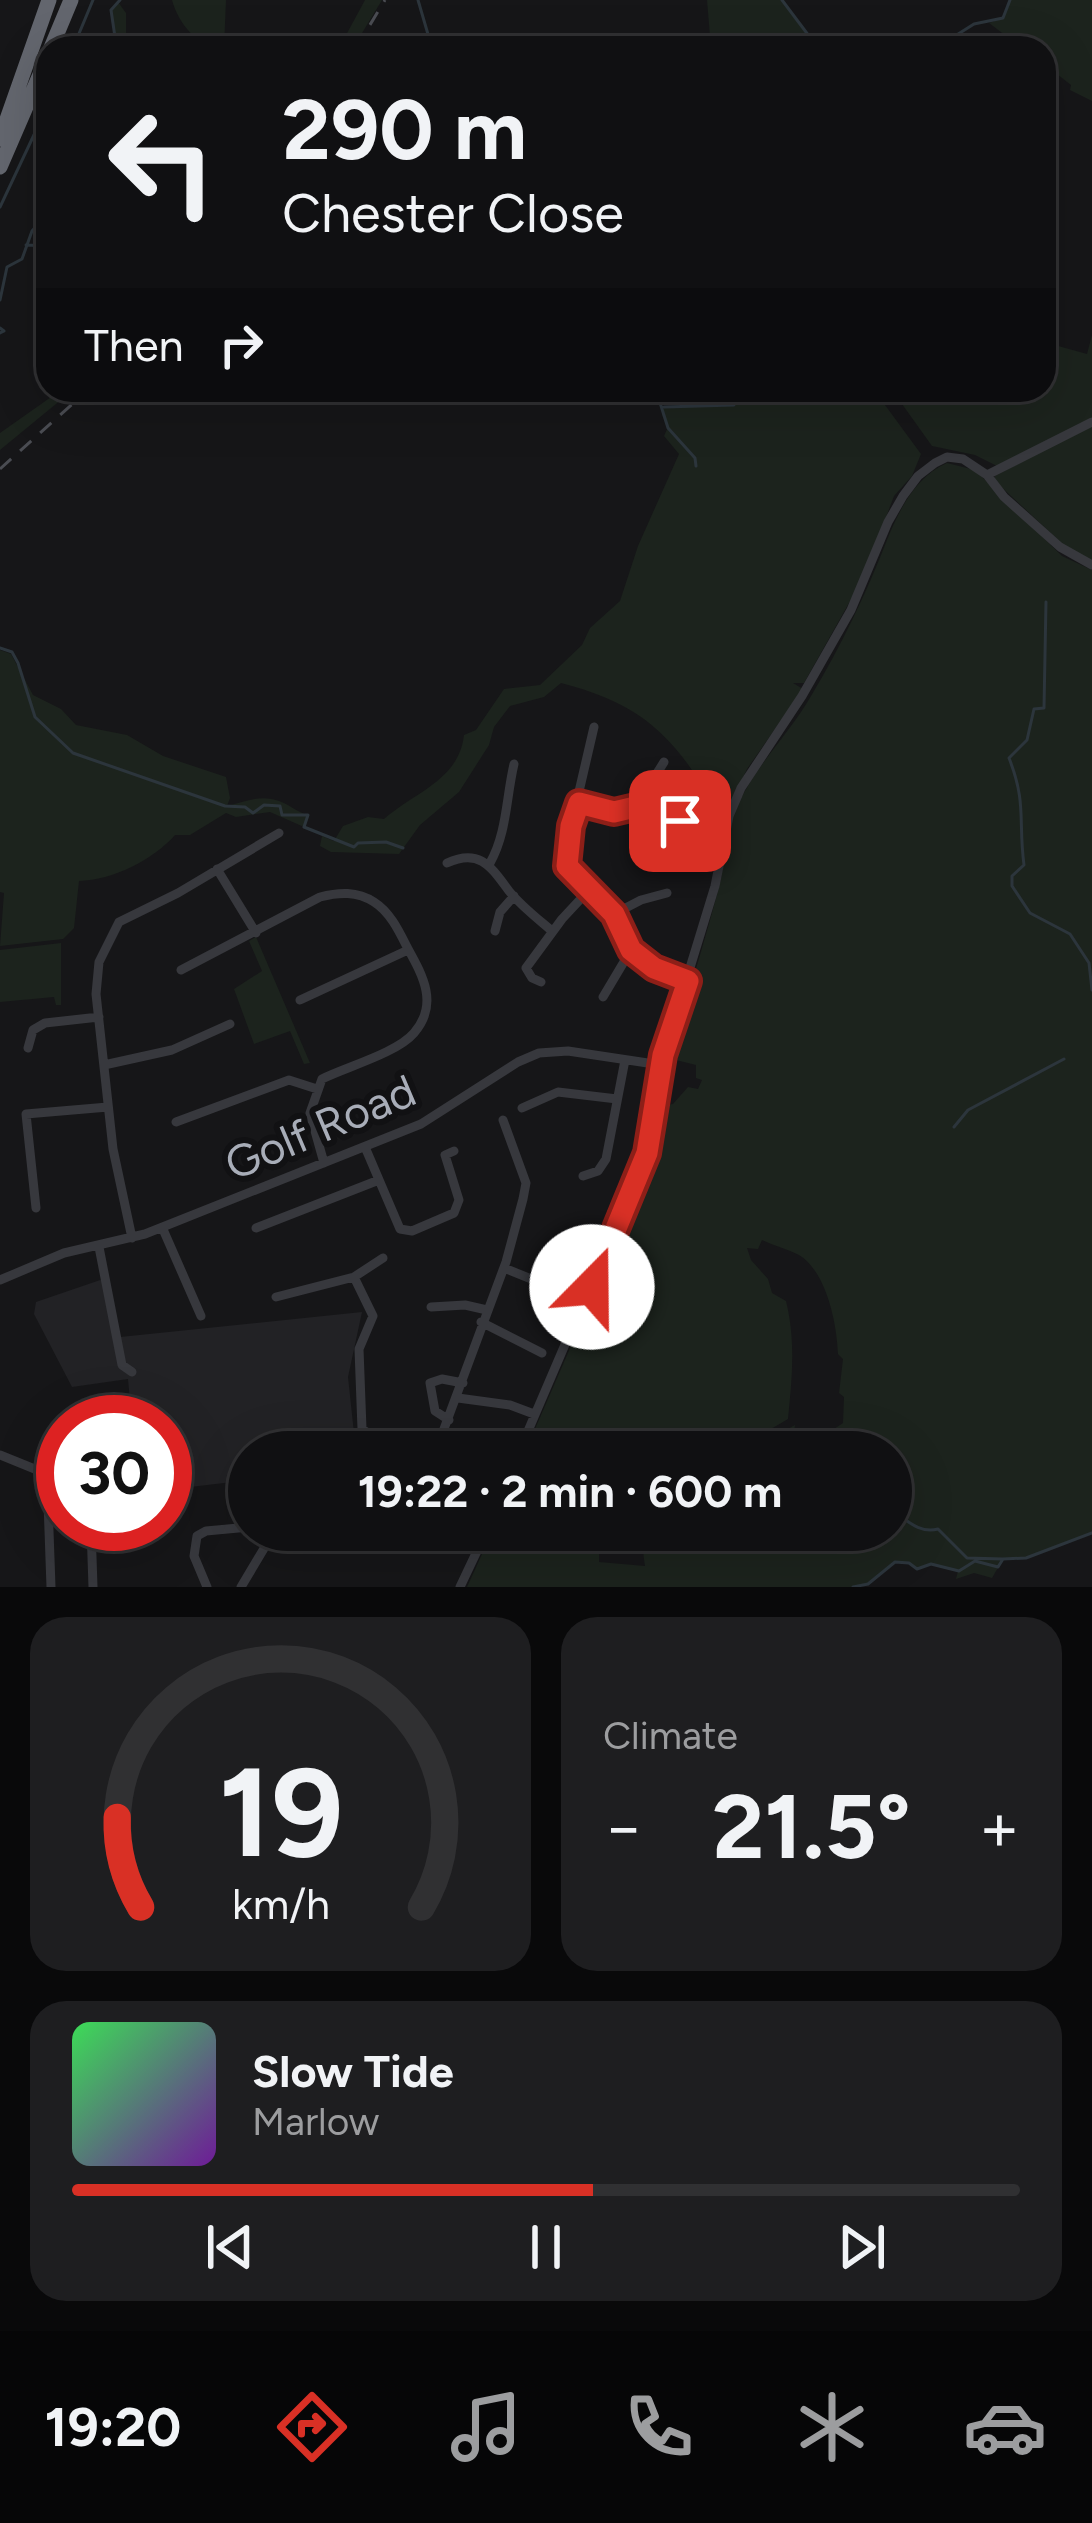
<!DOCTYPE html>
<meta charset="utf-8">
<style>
:root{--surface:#101012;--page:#1e1e20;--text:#f1f3f6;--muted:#9c9d9f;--line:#303032;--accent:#d93025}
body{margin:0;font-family:Figtree,sans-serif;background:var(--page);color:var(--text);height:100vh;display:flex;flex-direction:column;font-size:45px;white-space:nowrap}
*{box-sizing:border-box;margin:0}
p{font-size:39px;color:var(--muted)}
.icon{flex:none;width:66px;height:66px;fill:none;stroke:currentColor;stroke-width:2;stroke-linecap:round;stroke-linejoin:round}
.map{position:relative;height:1587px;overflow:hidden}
.side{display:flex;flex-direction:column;gap:30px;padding:30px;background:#09090a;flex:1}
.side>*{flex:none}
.top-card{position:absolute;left:36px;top:36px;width:1020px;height:366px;border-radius:36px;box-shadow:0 12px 48px #0002,0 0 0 3px var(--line);background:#101012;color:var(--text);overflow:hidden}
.speed{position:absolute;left:36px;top:1395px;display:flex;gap:24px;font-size:60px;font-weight:700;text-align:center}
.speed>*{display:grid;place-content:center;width:156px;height:156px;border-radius:50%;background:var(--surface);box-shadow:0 12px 48px #0002,0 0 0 3px var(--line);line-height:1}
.speed .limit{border:18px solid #d22;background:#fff;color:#111}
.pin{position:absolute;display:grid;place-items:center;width:102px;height:102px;color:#fff;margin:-51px;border-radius:24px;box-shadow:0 6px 18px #0006}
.me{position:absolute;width:132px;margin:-66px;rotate:22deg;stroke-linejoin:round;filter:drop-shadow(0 0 9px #0008)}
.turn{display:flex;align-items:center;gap:42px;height:252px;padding:0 48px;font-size:54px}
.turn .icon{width:156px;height:156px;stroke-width:2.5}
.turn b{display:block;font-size:84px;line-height:102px}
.then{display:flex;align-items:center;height:114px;padding:0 48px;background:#0003;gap:24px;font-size:45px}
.big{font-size:90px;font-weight:700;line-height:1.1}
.side .card{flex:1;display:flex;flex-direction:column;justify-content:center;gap:18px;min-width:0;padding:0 42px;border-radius:36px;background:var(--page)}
.side .dial{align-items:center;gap:0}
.dial svg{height:312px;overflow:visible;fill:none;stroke:var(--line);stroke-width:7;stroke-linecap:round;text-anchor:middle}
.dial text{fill:var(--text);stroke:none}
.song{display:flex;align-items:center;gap:36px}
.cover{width:144px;height:144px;border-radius:18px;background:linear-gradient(135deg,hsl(130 70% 55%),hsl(280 70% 35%))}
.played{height:12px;border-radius:6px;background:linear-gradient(90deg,var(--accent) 55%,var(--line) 55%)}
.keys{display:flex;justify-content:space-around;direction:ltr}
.heat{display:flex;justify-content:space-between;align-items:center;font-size:66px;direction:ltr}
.side .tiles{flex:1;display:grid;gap:30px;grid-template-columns:1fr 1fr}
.card:last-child{grid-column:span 2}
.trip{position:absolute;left:228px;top:1431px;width:684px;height:120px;border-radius:60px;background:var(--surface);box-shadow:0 12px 48px #0002,0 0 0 3px var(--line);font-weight:700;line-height:120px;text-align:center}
.tabs{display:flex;height:192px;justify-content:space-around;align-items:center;background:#060607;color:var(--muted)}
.tabs .icon{width:84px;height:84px}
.tabs .active{color:var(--accent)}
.tabs b{font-size:54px;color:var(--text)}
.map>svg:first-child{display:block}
.built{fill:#222225}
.green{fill:#1c231d}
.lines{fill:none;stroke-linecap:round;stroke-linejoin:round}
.stream{stroke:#2c353c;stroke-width:3}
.street{stroke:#37383d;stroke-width:9}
.highway{stroke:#63666e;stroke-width:15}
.rail{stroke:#4a4c52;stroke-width:3;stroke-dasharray:15 12;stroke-linecap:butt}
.route-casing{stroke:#8d1f18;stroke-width:30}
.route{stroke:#d93025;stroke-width:21}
.labels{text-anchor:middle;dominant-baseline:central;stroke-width:12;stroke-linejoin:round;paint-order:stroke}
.street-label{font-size:45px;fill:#a8adb8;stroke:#111113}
</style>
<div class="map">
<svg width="1092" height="1587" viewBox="0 0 1092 1587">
<rect width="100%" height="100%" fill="#161618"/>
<path class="built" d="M 109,1277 L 120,1337 L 362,1312 L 348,1377 L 356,1452 L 249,1452 L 249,1480 L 165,1490 L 165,1422 L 132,1422 L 128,1379 L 72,1387 L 34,1314 L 36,1302 Z"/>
<path class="green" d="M 172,0 L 226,0 L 224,48 C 197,46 179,25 172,0 Z
M 365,0 L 382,0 L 353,48 L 339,48 Z
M 707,0 L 782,0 L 818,48 L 711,48 Z
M 1010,0 L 1092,0 L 1092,101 L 1070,90 L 1071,85 L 1044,64 L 1044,48 L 1022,48 L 989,23 L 1003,18 Z
M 118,2 L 126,13 L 126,48 L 112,48 L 115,37 L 111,10 Z
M 1092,335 L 1092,418 L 997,466 L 975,455 L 932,446 L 892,390 L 1044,390 L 1044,342 L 1087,354 Z
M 61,390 L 73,390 L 0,450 L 0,433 Z
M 788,390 L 874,390 L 921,454 L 912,476 L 894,496 L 863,578 L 804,683 L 793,683 L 803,689 L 747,769 L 723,820 C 679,744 651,706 561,683 L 544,697 L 510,706 L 494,727 L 489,745 L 459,792 L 420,825 L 399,854 L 331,852 L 320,846 L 322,836 L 334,841 L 343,826 L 368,817 L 384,819 C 415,792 459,780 464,735 L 476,730 L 504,689 L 540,685 L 582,645 L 590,628 L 620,601 L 638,546 L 679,454 L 664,436 L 668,427 L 662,415 L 664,407 L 734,405 Z
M 1092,425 L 1092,561 L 1068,549 L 995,481 L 995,476 Z
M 947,463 L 975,470 L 1062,556 L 1092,570 L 1092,1533 L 1026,1558 L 1003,1559 L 992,1578 L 974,1573 L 956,1579 L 958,1571 L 931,1564 L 917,1569 L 909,1563 L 895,1562 L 868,1584 L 853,1587 L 467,1587 L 493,1530 L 599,1530 L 599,1562 L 645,1566 L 640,1530 L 891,1530 L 891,1452 L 822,1452 L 822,1437 L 843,1423 L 844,1397 L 839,1393 L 843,1359 L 838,1354 C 837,1325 827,1272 799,1255 C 788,1249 774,1246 762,1240 L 758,1249 L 747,1248 L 751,1260 L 768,1279 L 772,1293 L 786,1301 C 796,1342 792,1378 788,1419 L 732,1452 L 525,1452 L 650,1164 L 661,1106 L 673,1104 L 688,1087 L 698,1089 L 702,1080 L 696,1078 L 696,1065 L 668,1058 C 686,1003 703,947 718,891 C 724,871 724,848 729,828 C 744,776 785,741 811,696 C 841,646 866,594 887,540 C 899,510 916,476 947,463 Z
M 0,650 L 11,654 L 33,695 L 61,709 L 76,725 L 127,735 L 163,756 L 226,777 L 230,798 L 227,806 C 245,802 260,794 279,801 C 291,805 296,812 308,815 L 304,827 L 270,812 L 236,817 L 226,813 L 190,835 L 175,835 C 153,860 113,880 79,881 L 74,928 L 63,939 L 0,946 L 4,893 L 0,892 Z
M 256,937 L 310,1063 L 304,1064 L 290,1031 L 254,1044 L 234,989 L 262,971 L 249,941 Z
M 61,943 L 61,1005 L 56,1005 L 54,997 L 0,1002 L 0,950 Z
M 795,1425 L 791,1452 L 746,1452 Z"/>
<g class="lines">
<path class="stream" d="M 418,0 L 432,48
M 782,0 L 818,48
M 73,48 L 93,0
M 112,48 L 115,37 L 111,10 L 120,0
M 936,48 L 974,24 L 1003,18 L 1010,0
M 0,207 L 48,105
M 26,245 L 48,246
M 0,300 L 7,267 L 22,259 L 32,231 L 48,213
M 0,328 L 4,331 L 0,333
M 656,390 L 668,428 L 695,458 L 696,466
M 975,390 L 979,401
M 664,407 L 734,405
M 1046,602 L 1044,708 L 1034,709 L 1027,740 L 1009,758 C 1027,804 1018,820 1024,865 L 1012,876 L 1012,886 L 1030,913 L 1070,934 L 1089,963 L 1092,990
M 0,648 L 12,652 L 18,663 L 35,717 L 73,753 L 225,806 L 245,807 L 253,813 L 264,805 L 280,806 L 282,815 L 308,815 L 304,827 L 354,847 L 358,843 L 386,842 L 403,848
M 954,1127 L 968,1110 L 1064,1059
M 891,1517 L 900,1516 C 912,1525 923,1533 938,1529 L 967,1558 L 1003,1559
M 853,1587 L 868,1584 L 895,1562 L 909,1563 L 917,1569 L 931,1564 L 959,1571 L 975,1561 L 998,1567 L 1003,1559 L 1026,1558 L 1092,1533"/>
<path class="street" d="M 987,475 L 1092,422
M 594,727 L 571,826 L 567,866 L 614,914 L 631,950 L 654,968 L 688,981
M 579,803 L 614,811 L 653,803 L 680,821 L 682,845
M 647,804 L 654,778 L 664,762
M 447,863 C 480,848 491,867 509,891 C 521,906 538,919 552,931
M 490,863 C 507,833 506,798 514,764
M 217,869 L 256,933
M 614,914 L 641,900 L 667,893
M 495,931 L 500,912 L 514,896
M 181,970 L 320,897 C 339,892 357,891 374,902 C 390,912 399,931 407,947 C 423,976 439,1004 414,1033 C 397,1053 346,1067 322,1079 L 310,1113 L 324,1163
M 541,982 L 532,978 L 526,968 L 562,919 L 589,890
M 603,997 L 631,950
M 300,1000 L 408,950
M 28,1048 L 33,1030 L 45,1023 L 99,1017
M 104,1065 L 172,1050 L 230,1024
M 522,1108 L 558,1092 L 617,1099
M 176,1122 L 289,1080 L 317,1089
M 365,1147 L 400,1229 L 412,1231 L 454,1213 L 459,1200 L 445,1155 L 454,1151
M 583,1176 L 598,1171 L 606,1159 L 625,1060
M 36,1208 L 26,1114 L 108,1107
M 162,1227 L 201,1316
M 256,1228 L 379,1180
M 132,1238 L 113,1149 L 96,994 L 99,962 L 119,922 L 178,893 L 279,833
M 99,1247 L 122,1365 L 132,1372
M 504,1268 L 571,1295
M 354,1277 L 373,1316 L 359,1349 L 362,1429 L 372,1436 L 475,1450
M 0,1280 L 64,1253 L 145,1234 L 421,1124 L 518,1062 L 539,1053 L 568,1051 L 661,1065
M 276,1297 L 354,1277 L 383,1258
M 431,1307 L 465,1305 L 487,1310
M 481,1322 L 542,1353
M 458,1398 L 510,1405 L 534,1414
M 449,1420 L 435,1411 L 430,1383 L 442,1379 L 463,1383
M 438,1445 L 506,1262 L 523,1199 L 526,1183 L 503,1120
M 519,1452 L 647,1153 L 663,1056 L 715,886 L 729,816 L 741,788 L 802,696 L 851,610 L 888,522 L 903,496 L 918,476 L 935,463 L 947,457 L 963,459 L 987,475 L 1004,497 L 1060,547 L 1092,565
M 0,1455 L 47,1474 L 51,1587
M 91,1527 L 93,1587
M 443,1530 L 481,1543
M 207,1587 L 194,1556 L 197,1536 L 206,1531 L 249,1527
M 241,1587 L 275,1530
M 460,1587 L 487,1530"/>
<path class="highway" d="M 51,48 L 71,0
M 0,139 L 49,0
M 0,167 L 48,56"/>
<path class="rail" d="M 356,48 L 385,0
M 0,469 L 88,390"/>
</g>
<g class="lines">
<g class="route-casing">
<path id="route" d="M 592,1287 L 647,1153 L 663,1055 L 688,981 L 654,968 L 631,950 L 614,914 L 567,866 L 571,826 L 579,803 L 614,812 L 652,803 L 680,821"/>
</g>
<use href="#route" class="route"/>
</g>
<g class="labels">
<g class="street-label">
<text transform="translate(320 1127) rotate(-23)">Golf Road</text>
</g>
</g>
</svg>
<div class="speed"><div class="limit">30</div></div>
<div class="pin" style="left:680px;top:821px;background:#d93025"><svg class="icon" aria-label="arrive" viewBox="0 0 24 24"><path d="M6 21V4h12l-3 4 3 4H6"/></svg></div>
<svg class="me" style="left:592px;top:1287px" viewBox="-20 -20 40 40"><circle r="19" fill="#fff"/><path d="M0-13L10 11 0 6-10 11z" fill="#d93025"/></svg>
<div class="trip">19:22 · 2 min · 600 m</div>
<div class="top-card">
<div class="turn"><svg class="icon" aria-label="left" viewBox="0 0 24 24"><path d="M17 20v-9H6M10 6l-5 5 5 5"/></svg><div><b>290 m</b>Chester Close</div></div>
<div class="then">Then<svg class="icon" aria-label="right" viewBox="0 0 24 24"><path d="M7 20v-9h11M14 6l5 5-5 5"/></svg></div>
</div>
</div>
<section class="side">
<div class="tiles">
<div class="card dial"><svg viewBox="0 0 100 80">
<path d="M14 69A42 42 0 1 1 86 69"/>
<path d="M14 69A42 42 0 0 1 8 46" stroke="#d93025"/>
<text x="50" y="56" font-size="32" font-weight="700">19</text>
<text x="50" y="72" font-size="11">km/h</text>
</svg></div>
<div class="card"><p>Climate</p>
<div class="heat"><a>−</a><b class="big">21.5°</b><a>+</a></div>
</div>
<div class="card">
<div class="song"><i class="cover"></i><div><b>Slow Tide</b><p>Marlow</p></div></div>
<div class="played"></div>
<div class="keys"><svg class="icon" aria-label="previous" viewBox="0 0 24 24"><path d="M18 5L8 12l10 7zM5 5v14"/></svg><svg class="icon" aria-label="pause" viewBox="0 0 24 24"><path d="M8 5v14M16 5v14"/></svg><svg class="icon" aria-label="next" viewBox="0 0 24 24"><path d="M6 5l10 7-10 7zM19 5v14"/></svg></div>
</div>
</div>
</section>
<nav class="tabs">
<b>19:20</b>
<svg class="icon active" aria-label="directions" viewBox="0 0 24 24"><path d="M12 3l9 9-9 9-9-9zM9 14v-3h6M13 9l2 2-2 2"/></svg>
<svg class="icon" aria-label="music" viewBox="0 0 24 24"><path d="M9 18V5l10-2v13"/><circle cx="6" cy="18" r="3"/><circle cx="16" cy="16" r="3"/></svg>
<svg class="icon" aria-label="phone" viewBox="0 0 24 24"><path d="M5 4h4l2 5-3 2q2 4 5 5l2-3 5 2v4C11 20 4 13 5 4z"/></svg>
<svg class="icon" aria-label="climate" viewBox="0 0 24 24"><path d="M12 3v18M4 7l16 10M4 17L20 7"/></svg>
<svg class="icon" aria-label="car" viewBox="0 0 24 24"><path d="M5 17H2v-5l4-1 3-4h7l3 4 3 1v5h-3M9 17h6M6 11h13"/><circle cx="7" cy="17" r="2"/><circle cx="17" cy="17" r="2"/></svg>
</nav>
